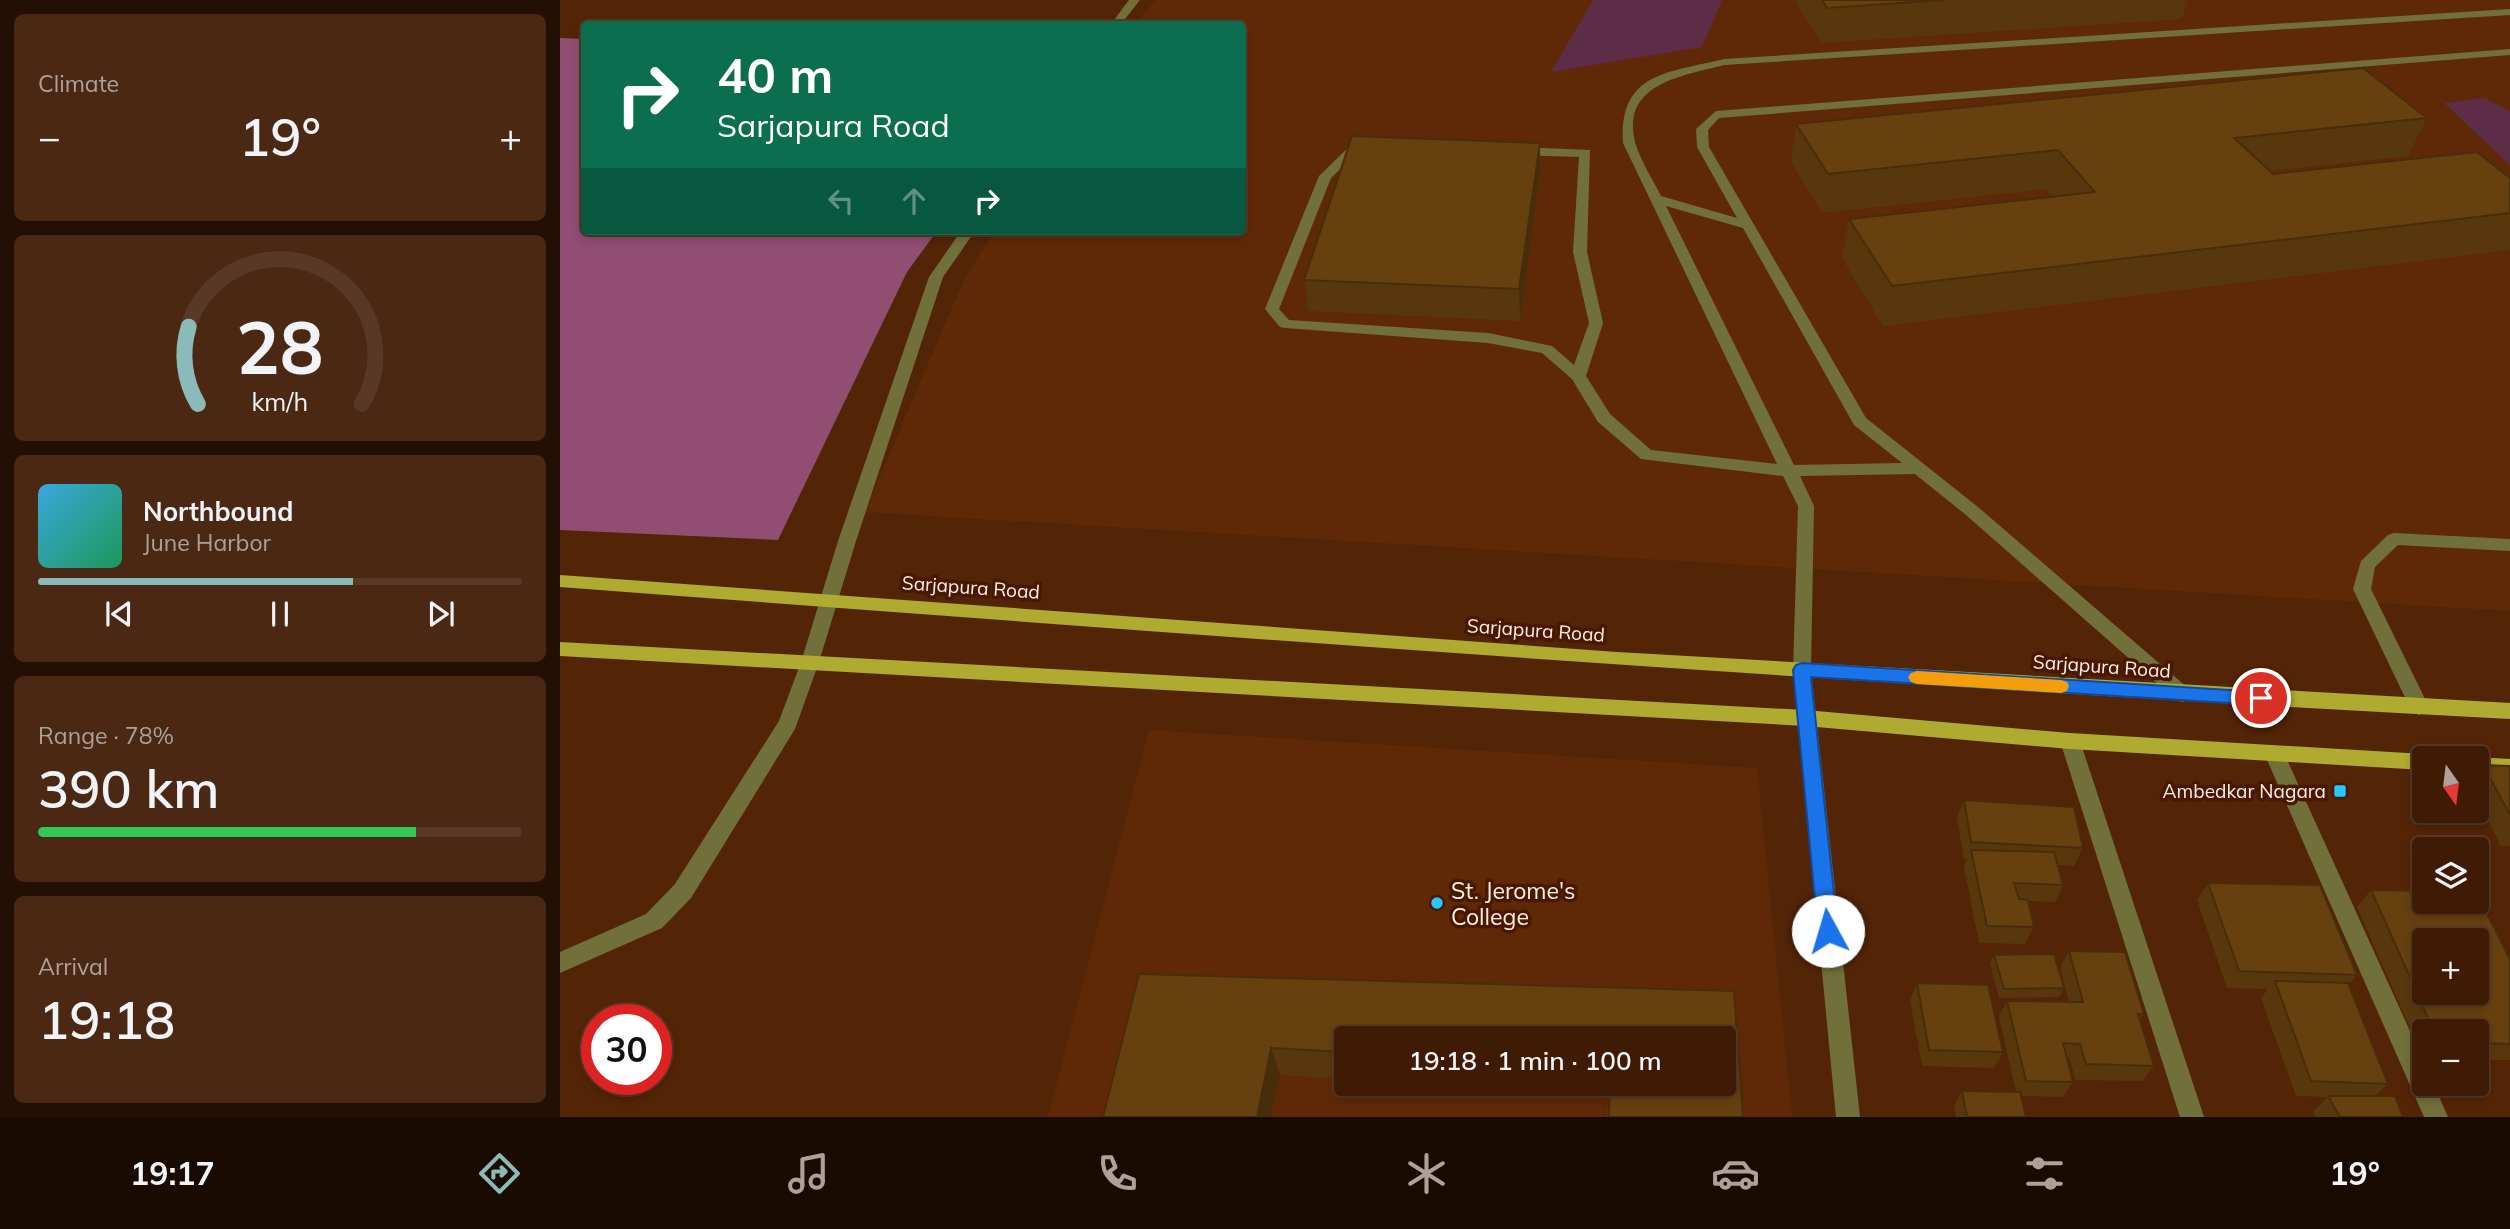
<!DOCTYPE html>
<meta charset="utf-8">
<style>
:root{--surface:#3f1b05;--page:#4a2813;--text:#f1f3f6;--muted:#ada19a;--line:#583927;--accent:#8bbbb9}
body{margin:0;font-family:Mulish,sans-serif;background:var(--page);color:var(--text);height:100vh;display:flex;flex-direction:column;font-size:26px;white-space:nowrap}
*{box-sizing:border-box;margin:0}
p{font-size:23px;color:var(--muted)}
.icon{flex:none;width:38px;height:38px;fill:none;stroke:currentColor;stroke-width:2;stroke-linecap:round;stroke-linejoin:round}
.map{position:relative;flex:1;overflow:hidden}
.details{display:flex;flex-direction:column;gap:14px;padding:14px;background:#230f03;width:560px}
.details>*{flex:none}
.top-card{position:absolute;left:21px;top:21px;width:665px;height:214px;border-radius:7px;box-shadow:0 4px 10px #0003,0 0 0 2px var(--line);background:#0b6e4f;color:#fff;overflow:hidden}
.needle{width:46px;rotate:166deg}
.tools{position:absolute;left:1852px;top:746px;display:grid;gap:14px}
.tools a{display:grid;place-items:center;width:77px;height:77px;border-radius:7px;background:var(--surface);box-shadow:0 4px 10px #0003,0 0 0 2px var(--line);font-size:35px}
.speed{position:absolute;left:21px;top:1004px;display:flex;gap:14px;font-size:35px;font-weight:700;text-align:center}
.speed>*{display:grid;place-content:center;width:91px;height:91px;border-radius:50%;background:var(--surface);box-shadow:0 4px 10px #0003,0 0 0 2px var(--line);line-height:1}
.speed .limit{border:10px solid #d22;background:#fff;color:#111}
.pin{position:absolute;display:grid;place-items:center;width:60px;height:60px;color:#fff;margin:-30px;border:4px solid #fff;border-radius:50%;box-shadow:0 2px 7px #0007}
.me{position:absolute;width:77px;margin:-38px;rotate:354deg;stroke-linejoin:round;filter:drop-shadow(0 0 5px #0008)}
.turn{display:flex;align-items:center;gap:24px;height:147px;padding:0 21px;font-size:32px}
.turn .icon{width:91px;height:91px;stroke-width:2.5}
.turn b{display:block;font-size:49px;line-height:60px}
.lanes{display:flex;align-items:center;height:66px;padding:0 21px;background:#0003;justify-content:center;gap:35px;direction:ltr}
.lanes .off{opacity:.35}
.big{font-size:52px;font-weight:600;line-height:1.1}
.details .widget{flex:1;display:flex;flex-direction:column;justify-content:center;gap:10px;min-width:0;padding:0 24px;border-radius:10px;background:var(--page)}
.details .dial{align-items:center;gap:0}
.dial svg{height:182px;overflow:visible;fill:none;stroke:var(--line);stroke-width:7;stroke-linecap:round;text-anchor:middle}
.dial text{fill:var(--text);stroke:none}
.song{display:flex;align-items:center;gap:21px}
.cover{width:84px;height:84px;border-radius:10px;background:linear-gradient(135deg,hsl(200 70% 55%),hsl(150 70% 35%))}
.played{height:7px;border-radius:4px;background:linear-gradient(90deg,var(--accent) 65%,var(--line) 65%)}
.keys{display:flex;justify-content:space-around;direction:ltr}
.heat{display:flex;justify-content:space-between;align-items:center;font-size:38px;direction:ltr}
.charge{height:10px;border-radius:5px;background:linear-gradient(90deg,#34c759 78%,var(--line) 0)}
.trip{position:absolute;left:774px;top:1026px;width:402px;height:70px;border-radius:7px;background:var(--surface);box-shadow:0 4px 10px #0003,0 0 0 2px var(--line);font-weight:600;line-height:70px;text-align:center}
.tabs{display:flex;height:112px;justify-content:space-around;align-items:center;background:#190b02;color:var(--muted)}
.tabs .icon{width:49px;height:49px}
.tabs .current{color:var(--accent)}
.tabs b{font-size:32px;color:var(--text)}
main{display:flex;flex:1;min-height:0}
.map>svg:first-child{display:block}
.built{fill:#5f2908;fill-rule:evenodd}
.green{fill:#5d2d48}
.forest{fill:#914d72}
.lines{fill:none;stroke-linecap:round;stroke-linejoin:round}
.lane{fill:#71703b;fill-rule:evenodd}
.street{fill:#71703b;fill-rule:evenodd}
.primary{fill:#afaa30;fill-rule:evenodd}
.wall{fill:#59370d}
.shaded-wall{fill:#482d0a}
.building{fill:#67400f;stroke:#482d0a;stroke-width:2;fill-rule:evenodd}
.route{fill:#1a73e8;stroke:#114b97;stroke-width:2}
.slow{fill:#f59e0b}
.poi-dot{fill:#26c9fe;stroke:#481900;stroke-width:2.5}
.labels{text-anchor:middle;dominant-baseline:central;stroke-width:7;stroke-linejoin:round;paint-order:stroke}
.street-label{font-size:19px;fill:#fdede5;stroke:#481900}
.poi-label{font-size:19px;fill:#fdede5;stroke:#481900;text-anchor:end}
.near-poi-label{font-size:23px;fill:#fdede5;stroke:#481900;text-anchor:start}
</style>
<main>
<section class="details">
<div class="widget"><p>Climate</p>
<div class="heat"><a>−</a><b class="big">19°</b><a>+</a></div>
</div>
<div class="widget dial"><svg viewBox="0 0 100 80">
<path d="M14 69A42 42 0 1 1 86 69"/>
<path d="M14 69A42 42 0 0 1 10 35" stroke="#8bbbb9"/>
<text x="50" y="56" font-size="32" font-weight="700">28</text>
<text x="50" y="72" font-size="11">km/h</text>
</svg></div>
<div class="widget">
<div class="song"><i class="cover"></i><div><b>Northbound</b><p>June Harbor</p></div></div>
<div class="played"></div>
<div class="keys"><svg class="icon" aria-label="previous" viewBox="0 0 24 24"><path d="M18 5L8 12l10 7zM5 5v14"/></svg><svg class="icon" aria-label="pause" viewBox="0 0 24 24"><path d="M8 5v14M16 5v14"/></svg><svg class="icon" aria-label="next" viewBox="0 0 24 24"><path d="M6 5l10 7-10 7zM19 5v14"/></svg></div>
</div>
<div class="widget"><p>Range · 78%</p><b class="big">390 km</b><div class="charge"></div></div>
<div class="widget"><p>Arrival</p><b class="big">19:18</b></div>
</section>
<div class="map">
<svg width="1950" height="1117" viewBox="0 0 1950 1117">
<rect width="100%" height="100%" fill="#542407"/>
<path class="built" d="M 595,0 L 1950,0 L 1950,611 L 305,512 L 405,277 L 435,231 L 682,231 L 682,24 L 576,24 Z
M 589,730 L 1197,768 L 1232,1117 L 488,1117 ZM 786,1038 L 1164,1038 L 1164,1083 L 786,1083 Z"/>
<path class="green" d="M 1033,0 L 1162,0 L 1142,47 L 991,72 Z
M 1925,98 L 1950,112 L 1950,165 L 1884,103 Z"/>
<path class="forest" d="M 0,38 L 24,39 L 24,231 L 377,231 L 347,272 L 218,540 L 0,530 Z"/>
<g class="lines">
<path class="lane" d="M 1950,9 L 1950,15 L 1164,65 C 1123,76 1061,83 1075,142 C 1080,160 1093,180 1101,196 L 1177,218 L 1137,147 L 1136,129 L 1156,111 L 1950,49 L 1950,55 L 1159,118 L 1148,130 L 1149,147 L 1306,418 L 1418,507 L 1629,689 L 1632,694 L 1629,699 L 1622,702 L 1615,699 L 1406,515 L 1355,474 L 1240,476 L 1254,506 L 1251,670 L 1249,675 L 1242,677 L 1235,675 L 1233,670 L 1238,506 L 1223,476 L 1081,459 L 1038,422 L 1012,379 L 982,353 L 928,343 L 725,328 L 720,327 L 705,309 L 759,176 L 791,145 L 807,145 L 807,151 L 798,152 L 771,178 L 719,309 L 729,320 L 928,333 L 992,346 L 1014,365 L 1029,323 L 1013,252 L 1019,157 L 957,155 L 951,151 L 957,147 L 1030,150 L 1027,252 L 1043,323 L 1026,376 L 1050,414 L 1091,450 L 1217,464 L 1063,143 C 1059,72 1108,73 1164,59 ZM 1106,206 L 1183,228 L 1294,425 L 1342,463 L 1234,465 Z
M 1834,533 L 1950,539 L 1950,551 L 1838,545 L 1815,567 L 1811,589 L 1869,707 L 1866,712 L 1859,715 L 1852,712 L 1793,589 L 1801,561 L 1828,535 Z
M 250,655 L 257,657 L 259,662 L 235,729 L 131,898 L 102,928 L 0,973 L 0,952 L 86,914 L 115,884 L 219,721 L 241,662 L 243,657 Z"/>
<path class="street" d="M 569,0 L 580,0 L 561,24 L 551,24 Z
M 401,231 L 415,231 L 383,277 L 296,541 L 259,662 L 257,667 L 250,669 L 243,667 L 241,662 L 278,541 L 369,277 Z
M 1242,663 L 1249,665 L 1251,670 L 1300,1117 L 1276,1117 L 1233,670 L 1235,665 Z
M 1510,733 L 1517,735 L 1520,741 L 1644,1117 L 1620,1117 L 1500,741 L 1503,735 Z
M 1714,745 L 1721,747 L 1724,753 L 1864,1062 L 1864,1083 L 1873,1083 L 1888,1117 L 1864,1117 L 1704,753 L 1707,747 Z"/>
<path class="primary" d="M 0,575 L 1057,652 L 1950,703 L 1950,719 C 1299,685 650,636 0,587 Z
M 0,642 L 1245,710 L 1510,733 L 1864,754 L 1872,758 L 1864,758 L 1864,770 L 1510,749 L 1245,726 L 0,656 Z
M 1916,757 L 1950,759 L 1950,775 L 1916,773 L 1916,758 L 1913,758 Z"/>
</g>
<path class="wall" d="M 1237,0 L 1628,0 L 1622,19 L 1262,43 L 1236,3 Z
M 1867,118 L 1848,156 L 1709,171 L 1713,174 L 1950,178 L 1950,250 L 1323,326 L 1282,258 L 1289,219 L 1493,197 L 1487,189 L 1262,213 L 1231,162 L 1236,124 Z
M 980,143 L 980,173 L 960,321 L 749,311 L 744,280 Z
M 1923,765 L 1950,766 L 1950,846 L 1941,846 L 1916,798 L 1916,773 Z
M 1404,800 L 1523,848 L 1514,866 L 1498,865 L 1503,885 L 1495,902 L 1468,901 L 1474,927 L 1465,944 L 1419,943 L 1404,867 L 1407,859 L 1404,859 L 1397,817 Z
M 1648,883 L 1797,975 L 1789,984 L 1828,1084 L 1815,1096 L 1843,1117 L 1756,1117 L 1753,1112 L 1767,1097 L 1736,1096 L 1701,998 L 1708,989 L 1667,988 L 1637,900 Z
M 1811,890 L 1950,959 L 1950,1060 L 1916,1060 L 1916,1031 L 1864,1031 L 1864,1058 L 1863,1058 L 1797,907 Z
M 1509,951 L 1584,1014 L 1580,1019 L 1594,1066 L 1582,1081 L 1515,1080 L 1510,1059 L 1507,1059 L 1513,1082 L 1503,1097 L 1461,1096 L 1466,1117 L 1396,1117 L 1394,1106 L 1402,1091 L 1456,1092 L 1439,1017 L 1447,1001 L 1509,1002 L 1500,967 Z
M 1434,955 L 1504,988 L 1499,997 L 1439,998 L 1430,964 Z
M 579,974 L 1174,991 L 1183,1117 L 1047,1117 L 1048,1096 L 846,1083 L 1164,1083 L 786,1038 L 786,1079 L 720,1075 L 711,1117 L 543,1117 Z
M 1357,983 L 1443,1052 L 1434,1068 L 1362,1066 L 1350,1000 Z"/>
<path class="shaded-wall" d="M 980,143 L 980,173 L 960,321 L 959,289 Z
M 711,1048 L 720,1075 L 711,1117 L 697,1117 Z"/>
<path class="building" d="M 1262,0 L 1383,0 L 1267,8 Z
M 1803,68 L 1867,118 L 1674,138 L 1713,174 L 1917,152 L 1950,178 L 1950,213 L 1332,286 L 1289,219 L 1535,192 L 1498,150 L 1268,174 L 1236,124 Z
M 792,136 L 980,143 L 959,289 L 744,280 Z
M 1923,765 L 1950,766 L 1950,815 Z
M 1404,800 L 1514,807 L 1523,848 L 1411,842 Z
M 1411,850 L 1494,852 L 1503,885 L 1454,883 L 1459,899 L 1468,900 L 1474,927 L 1427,926 Z
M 1648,883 L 1760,885 L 1797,975 L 1679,971 Z
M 1811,890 L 1864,891 L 1864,901 L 1916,901 L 1916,892 L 1950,959 L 1950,1044 L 1916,1043 L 1916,1031 L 1874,1031 ZM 1864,940 L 1916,940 L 1916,992 L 1864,992 Z
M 1509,951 L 1565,952 L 1584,1014 L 1578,1014 L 1594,1066 L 1526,1064 L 1520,1044 L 1503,1043 L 1513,1082 L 1466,1081 L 1447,1001 L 1523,1002 Z
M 1494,954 L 1504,988 L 1444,989 L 1434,955 Z
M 579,974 L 1174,991 L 1183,1117 L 1049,1117 L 1050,1083 L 1164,1083 L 1164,1038 L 786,1038 L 786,1052 L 711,1048 L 697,1117 L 543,1117 Z
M 1715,981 L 1788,983 L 1828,1084 L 1751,1081 Z
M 1357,983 L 1428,985 L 1443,1052 L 1369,1050 Z
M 1402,1091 L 1460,1092 L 1466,1117 L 1407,1117 Z
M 1768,1096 L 1835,1096 L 1843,1117 L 1780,1117 Z"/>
<path class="route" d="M 1242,663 L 1701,692 L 1708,694 L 1710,698 L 1708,703 L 1701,705 L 1251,677 L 1278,931 L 1275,937 L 1268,940 L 1261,937 L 1258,931 L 1233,670 L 1236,665 Z"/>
<path class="slow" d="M 1357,671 L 1501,680 L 1507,682 L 1509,686 L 1507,691 L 1501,693 L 1357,684 L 1351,682 L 1348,677 L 1351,673 Z"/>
<g class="poi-dot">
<rect x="1773" y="784" width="14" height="14" rx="3.5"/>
<circle cx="877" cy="903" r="7"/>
</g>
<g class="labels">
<g class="street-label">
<text transform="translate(411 587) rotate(4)">Sarjapura Road</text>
<text transform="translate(976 630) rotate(4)">Sarjapura Road</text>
<text transform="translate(1542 666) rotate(4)">Sarjapura Road</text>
</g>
<g class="poi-label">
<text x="1766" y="791">Ambedkar Nagara</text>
</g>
<g class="near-poi-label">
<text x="891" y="890">St. Jerome's<tspan x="891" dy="26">College</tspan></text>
</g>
</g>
</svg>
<div class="tools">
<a><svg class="needle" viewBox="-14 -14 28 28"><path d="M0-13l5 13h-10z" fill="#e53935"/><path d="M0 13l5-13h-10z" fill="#ada19a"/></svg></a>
<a><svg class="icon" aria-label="layers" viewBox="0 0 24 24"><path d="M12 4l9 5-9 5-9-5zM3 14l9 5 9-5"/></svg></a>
<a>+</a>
<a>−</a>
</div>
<div class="speed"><div class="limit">30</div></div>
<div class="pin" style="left:1701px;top:698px;background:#d93025"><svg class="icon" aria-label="arrive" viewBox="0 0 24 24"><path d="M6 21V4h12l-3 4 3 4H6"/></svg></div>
<svg class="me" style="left:1268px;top:931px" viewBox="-20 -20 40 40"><circle r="19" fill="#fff"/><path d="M0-13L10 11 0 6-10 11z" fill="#1a73e8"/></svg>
<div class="trip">19:18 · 1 min · 100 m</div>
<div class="top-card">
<div class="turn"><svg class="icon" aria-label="right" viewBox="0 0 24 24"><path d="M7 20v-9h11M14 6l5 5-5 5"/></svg><div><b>40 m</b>Sarjapura Road</div></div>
<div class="lanes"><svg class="icon off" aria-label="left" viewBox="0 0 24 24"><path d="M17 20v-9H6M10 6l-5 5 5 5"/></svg><svg class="icon off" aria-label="ahead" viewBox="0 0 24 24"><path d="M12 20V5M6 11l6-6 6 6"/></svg><svg class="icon" aria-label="right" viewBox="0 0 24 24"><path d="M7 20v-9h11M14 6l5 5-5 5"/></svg></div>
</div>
</div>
</main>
<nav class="tabs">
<b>19:17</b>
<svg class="icon current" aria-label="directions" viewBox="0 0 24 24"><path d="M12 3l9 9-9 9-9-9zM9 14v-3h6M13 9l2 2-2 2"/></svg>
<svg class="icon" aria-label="music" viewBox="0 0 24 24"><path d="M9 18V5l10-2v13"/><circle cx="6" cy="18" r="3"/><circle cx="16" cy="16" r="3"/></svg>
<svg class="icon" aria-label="phone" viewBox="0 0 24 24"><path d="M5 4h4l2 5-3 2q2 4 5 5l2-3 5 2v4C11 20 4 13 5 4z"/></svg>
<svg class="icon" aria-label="climate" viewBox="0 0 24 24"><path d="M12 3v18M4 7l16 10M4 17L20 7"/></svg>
<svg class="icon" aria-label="car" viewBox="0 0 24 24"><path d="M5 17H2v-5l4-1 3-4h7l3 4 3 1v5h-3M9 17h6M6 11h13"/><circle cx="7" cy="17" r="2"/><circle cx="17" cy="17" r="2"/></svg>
<svg class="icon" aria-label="filters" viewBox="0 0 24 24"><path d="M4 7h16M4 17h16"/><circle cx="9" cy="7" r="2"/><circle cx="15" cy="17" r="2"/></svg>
<b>19°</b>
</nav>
